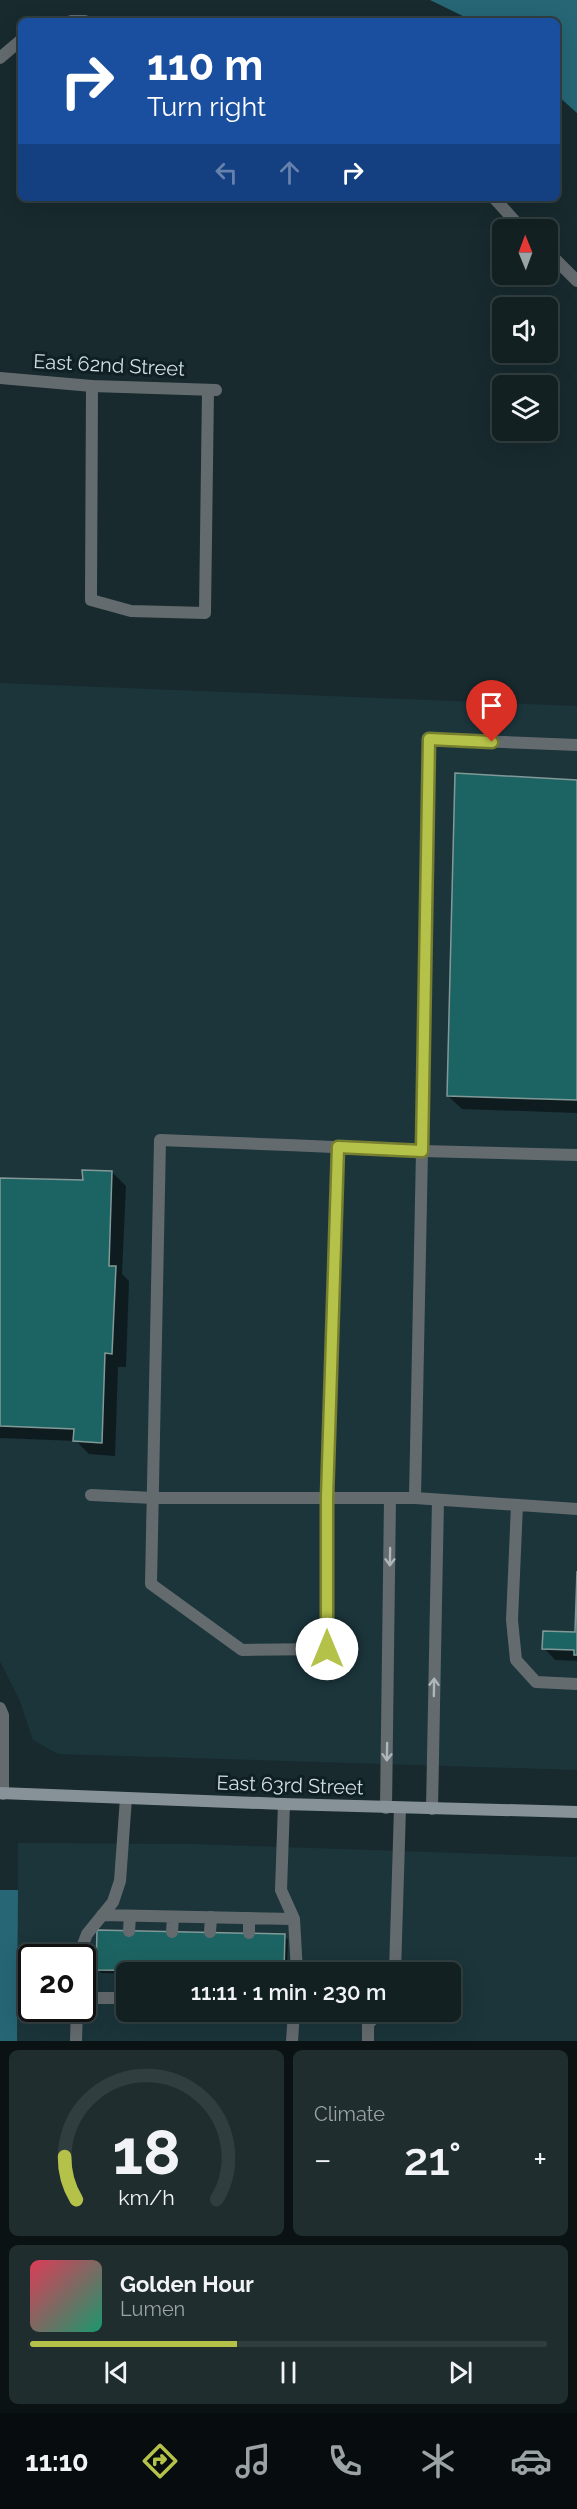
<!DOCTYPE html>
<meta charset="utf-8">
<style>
:root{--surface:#122022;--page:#1f2d2f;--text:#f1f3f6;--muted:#9ca3a5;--line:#313e40;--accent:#b5c249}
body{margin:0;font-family:Raleway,sans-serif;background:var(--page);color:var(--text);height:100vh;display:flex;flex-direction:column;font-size:22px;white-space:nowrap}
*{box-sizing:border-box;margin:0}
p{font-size:20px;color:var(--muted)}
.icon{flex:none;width:33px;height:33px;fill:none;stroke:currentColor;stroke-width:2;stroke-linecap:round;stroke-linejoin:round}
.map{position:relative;height:2041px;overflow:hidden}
.sheet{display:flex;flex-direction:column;gap:9px;padding:9px;background:#0a1213;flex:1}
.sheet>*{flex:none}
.top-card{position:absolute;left:18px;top:18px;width:542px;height:183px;border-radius:9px;box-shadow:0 6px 24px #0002,0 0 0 2px var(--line);background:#1a4fa0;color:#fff;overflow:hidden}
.needle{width:39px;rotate:359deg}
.buttons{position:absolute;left:492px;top:219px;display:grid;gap:12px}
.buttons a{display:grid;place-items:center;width:66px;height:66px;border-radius:9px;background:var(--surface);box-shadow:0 6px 24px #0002,0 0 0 2px var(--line);font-size:30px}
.speed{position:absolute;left:18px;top:1944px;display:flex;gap:12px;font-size:30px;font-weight:700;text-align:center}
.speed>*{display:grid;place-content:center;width:78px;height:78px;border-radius:50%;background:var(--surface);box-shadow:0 6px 24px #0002,0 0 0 2px var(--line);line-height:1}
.speed .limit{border:3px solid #111;border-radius:9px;background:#fff;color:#111}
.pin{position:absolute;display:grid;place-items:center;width:51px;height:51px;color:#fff;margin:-62px -26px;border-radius:50% 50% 50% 0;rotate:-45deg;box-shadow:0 0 6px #0007}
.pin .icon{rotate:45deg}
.me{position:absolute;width:66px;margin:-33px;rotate:0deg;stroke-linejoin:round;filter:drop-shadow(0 0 4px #0008)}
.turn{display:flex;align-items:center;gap:21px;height:126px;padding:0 30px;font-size:27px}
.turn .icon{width:78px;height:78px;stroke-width:2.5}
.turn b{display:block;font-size:42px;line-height:51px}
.lanes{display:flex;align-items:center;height:57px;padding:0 30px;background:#0003;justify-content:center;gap:30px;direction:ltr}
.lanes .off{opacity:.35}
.big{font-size:45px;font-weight:600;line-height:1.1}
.sheet .card{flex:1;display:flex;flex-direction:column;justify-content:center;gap:9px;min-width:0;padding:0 21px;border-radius:9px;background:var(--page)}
.sheet .dial{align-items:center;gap:0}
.dial svg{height:156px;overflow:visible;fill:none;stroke:var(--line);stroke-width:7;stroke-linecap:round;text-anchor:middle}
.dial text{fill:var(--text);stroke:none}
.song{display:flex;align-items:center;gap:18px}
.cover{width:72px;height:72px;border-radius:9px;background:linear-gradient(135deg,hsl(350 70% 55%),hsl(160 70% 35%))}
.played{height:6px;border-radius:3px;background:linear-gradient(90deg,var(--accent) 40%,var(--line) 40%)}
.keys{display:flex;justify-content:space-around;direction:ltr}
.heat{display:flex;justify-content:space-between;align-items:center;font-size:33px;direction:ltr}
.sheet .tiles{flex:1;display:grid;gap:9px;grid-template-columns:1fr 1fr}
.card:last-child{grid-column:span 2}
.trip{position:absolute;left:116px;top:1962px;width:345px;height:60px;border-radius:9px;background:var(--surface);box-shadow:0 6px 24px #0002,0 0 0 2px var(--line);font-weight:600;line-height:60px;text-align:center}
.tab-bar{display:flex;height:96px;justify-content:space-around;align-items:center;background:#070d0e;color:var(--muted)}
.tab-bar .icon{width:42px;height:42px}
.tab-bar .on{color:var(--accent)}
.tab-bar b{font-size:27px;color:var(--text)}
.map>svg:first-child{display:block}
.built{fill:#1b353b;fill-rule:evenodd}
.forest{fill:#266675}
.shadow{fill:#0007}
.building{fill:#1c6463;stroke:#839998;stroke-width:1.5}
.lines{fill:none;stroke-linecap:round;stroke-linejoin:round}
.service{stroke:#646b6f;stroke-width:12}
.minor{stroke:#646b6f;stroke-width:12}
.secondary{stroke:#869298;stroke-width:12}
.oneway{stroke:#adb6ba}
.route-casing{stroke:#767e2f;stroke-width:15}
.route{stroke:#b5c249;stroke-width:10}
.labels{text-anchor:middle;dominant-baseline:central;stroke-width:6;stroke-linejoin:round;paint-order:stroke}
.street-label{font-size:20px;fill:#d4dfe2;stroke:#0f2024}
</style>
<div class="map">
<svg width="577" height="2041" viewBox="0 0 577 2041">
<rect width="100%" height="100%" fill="#182a2e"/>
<path class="built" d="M 0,683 L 577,706 L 577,1770 L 58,1754 L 33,1740 L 20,1701 L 0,1661 Z
M 18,1843 L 192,1844 L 577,1857 L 577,2041 L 17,2041 ZM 32,1958 L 82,1958 L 82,2008 L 32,2008 ZM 126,1972 L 450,1972 L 450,2012 L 126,2012 Z"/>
<path class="forest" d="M 430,0 L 577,0 L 577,113 L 557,95 L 556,21 L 473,21 Z
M 0,1890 L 18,1890 L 17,2041 L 0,2041 Z"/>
<path class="shadow" d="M 577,781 L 577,1113 L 462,1109 L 448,1096 Z
M 112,1172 L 126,1186 L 122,1274 L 129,1281 L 126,1367 L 118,1367 L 115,1456 L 89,1454 L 76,1441 L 0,1438 L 0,1180 L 85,1182 Z
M 577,1613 L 577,1661 L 555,1660 L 544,1648 L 576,1633 Z
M 284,1936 L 288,1940 L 287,1972 L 126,1974 L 101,1973 L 97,1969 Z"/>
<path class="building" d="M 455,773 L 577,780 L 577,1100 L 447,1096 Z
M 82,1170 L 112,1171 L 109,1266 L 116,1266 L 112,1354 L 105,1353 L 102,1443 L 73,1441 L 74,1429 L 0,1426 L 0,1178 L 83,1180 Z
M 577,1571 L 577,1655 L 574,1655 L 574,1650 L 542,1649 L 543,1631 L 575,1632 Z
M 97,1930 L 285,1934 L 284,1972 L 96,1970 Z"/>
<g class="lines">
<path class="service" d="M 71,21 L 85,21
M 0,58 L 21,40
M 494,198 L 523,230
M 548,252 L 577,281
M 92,386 L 91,600 L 131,611 L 205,613 L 208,390
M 338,1147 L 327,1498 L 327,1649 L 242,1650 L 151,1584 L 160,1140 C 247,1143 335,1147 422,1151 L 429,739 L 577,745
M 91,1495 L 154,1498 L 415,1498 L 577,1509
M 415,1498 L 422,1151 L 577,1155
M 517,1505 L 512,1620 L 516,1660 L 536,1682 L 577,1684
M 284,1804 L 281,1890 L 294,1919 L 297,1972
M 386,1808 L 390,1498
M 432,1809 L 438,1500
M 102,1915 L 294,1919
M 129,1931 L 130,1916
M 172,1932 L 173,1917
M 210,1932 L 211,1917
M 249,1933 L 249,1918
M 78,1958 L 87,1934 L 113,1902 L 120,1881 L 126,1798
M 128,1972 L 128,1971
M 395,1972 L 400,1808
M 82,1998 L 126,1998
M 76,2041 L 77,2008
M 292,2041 L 294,2012
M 368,2041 L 368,2024 L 380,2012"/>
<path class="minor" d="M 0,378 L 92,386 L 216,390
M 0,1708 L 3,1715 L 3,1794"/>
<path class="secondary" d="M 0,1793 L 284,1804 L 577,1812"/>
</g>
<defs><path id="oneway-shaft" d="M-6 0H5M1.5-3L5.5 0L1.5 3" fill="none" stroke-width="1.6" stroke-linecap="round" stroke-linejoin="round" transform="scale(1.5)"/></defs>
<g class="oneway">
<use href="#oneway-shaft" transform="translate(390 1557) rotate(91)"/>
<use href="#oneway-shaft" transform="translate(434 1687) rotate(-89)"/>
<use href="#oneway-shaft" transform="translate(387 1752) rotate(91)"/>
</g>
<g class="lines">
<g class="route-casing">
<path id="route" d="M 327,1649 L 327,1498 L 338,1147 L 422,1151 L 429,739 L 492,742"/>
</g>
<use href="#route" class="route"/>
</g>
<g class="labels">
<g class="street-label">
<text transform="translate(109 365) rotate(3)">East 62nd Street</text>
<text transform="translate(290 1785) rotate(2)">East 63rd Street</text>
</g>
</g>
</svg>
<div class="buttons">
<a><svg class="needle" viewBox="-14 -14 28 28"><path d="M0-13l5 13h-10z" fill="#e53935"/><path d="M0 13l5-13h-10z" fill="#9ca3a5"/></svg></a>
<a><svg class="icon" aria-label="sound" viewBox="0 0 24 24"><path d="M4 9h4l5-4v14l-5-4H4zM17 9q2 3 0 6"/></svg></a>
<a><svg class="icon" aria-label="layers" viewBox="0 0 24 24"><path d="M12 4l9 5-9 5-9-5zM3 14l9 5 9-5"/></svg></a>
</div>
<div class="speed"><div class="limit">20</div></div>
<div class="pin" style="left:492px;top:742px;background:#d93025"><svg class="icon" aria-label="arrive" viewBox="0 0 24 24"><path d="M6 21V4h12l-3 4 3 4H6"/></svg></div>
<svg class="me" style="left:327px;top:1649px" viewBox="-20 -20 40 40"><circle r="19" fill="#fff"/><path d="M0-13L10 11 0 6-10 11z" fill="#b5c249"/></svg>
<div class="trip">11:11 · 1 min · 230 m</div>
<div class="top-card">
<div class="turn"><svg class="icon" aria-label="right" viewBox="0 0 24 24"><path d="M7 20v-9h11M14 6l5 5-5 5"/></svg><div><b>110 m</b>Turn right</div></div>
<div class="lanes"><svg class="icon off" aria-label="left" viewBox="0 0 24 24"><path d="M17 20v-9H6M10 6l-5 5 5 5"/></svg><svg class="icon off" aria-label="ahead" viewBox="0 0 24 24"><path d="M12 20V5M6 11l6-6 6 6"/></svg><svg class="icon" aria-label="right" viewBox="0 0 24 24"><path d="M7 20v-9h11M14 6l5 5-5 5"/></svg></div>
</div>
</div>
<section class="sheet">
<div class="tiles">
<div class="card dial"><svg viewBox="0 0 100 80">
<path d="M14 69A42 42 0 1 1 86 69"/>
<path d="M14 69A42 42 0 0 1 8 47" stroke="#b5c249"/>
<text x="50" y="56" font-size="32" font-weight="700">18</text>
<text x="50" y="72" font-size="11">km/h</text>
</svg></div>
<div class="card"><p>Climate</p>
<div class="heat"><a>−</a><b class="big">21°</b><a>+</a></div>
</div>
<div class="card">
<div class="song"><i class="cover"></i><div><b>Golden Hour</b><p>Lumen</p></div></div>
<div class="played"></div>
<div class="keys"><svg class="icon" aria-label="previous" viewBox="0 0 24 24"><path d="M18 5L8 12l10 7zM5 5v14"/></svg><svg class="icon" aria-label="pause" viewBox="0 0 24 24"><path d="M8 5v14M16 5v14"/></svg><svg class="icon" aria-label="next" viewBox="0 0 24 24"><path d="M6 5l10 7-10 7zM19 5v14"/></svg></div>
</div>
</div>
</section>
<nav class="tab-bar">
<b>11:10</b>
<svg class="icon on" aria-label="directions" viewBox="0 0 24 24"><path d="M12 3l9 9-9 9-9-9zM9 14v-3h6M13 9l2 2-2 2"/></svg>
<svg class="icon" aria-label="music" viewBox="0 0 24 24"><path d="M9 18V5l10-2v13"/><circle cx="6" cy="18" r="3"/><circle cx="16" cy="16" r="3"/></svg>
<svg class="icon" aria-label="phone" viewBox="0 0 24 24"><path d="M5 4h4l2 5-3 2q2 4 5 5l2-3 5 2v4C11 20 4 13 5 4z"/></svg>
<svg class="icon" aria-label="climate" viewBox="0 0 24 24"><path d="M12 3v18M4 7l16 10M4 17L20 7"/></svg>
<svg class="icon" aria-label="car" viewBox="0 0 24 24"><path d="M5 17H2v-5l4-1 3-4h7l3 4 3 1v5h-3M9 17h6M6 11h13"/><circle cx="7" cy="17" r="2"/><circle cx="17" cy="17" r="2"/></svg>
</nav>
